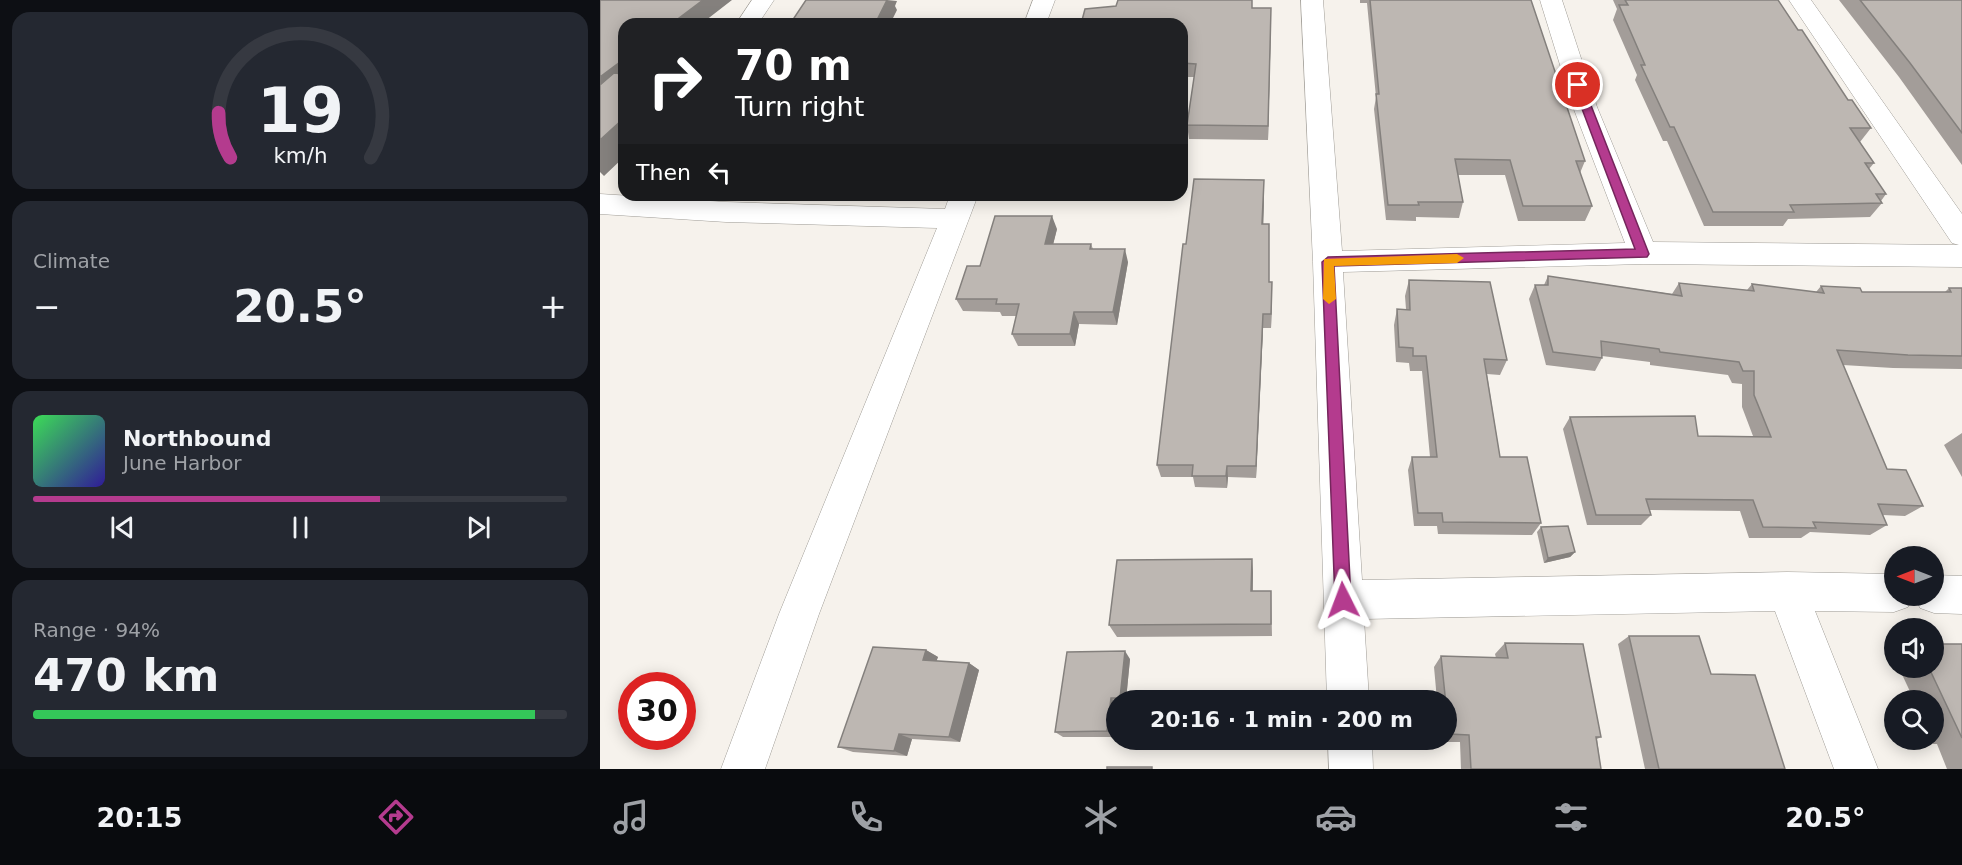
<!DOCTYPE html>
<meta charset="utf-8">
<style>
:root{--surface:#171b24;--page:#242831;--text:#f1f3f6;--muted:#9ea1a6;--line:#363941;--accent:#b43b8e}
body{margin:0;font-family:"DejaVu Sans",sans-serif;background:var(--page);color:var(--text);height:100vh;display:flex;flex-direction:column;font-size:22px;white-space:nowrap}
*{box-sizing:border-box;margin:0}
p{font-size:20px;color:var(--muted)}
.icon{flex:none;width:33px;height:33px;fill:none;stroke:currentColor;stroke-width:2;stroke-linecap:round;stroke-linejoin:round}
.map{position:relative;flex:1;overflow:hidden}
.side{display:flex;flex-direction:column;gap:12px;padding:12px;background:#0d0f14;width:600px}
.side>*{flex:none}
.banner{position:absolute;left:18px;top:18px;width:570px;height:183px;border-radius:18px;box-shadow:0 3px 15px #0003;background:#202124;color:#fff;overflow:hidden}
.needle{width:39px;rotate:270deg}
.tools{position:absolute;left:1284px;top:546px;display:grid;gap:12px}
.tools a{display:grid;place-items:center;width:60px;height:60px;border-radius:50%;background:var(--surface);box-shadow:0 3px 15px #0003;font-size:30px}
.speed{position:absolute;left:18px;top:672px;display:flex;gap:12px;font-size:30px;font-weight:700;text-align:center}
.speed>*{display:grid;place-content:center;width:78px;height:78px;border-radius:50%;background:var(--surface);box-shadow:0 3px 15px #0003;line-height:1}
.speed .limit{border:9px solid #d22;background:#fff;color:#111}
.pin{position:absolute;display:grid;place-items:center;width:51px;height:51px;color:#fff;margin:-26px;border:3px solid #fff;border-radius:50%;box-shadow:0 2px 6px #0007}
.me{position:absolute;width:66px;margin:-33px;rotate:357deg;stroke-linejoin:round;filter:drop-shadow(0 0 4px #0008)}
.turn{display:flex;align-items:center;gap:21px;height:126px;padding:0 18px;font-size:27px}
.turn .icon{width:78px;height:78px;stroke-width:2.5}
.turn b{display:block;font-size:42px;line-height:51px}
.then{display:flex;align-items:center;height:57px;padding:0 18px;background:#0003;gap:12px;font-size:22px}
.big{font-size:45px;font-weight:800;line-height:1.1}
.side .card{flex:1;display:flex;flex-direction:column;justify-content:center;gap:9px;min-width:0;padding:0 21px;border-radius:18px;background:var(--page)}
.side .dial{align-items:center;gap:0}
.dial svg{height:156px;overflow:visible;fill:none;stroke:var(--line);stroke-width:7;stroke-linecap:round;text-anchor:middle}
.dial text{fill:var(--text);stroke:none}
.song{display:flex;align-items:center;gap:18px}
.cover{width:72px;height:72px;border-radius:9px;background:linear-gradient(135deg,hsl(130 70% 55%),hsl(250 70% 35%))}
.played{height:6px;border-radius:3px;background:linear-gradient(90deg,var(--accent) 65%,var(--line) 65%)}
.keys{display:flex;justify-content:space-around;direction:ltr}
.heat{display:flex;justify-content:space-between;align-items:center;font-size:33px;direction:ltr}
.charge{height:9px;border-radius:4px;background:linear-gradient(90deg,#34c759 94%,var(--line) 0)}
.trip{position:absolute;left:506px;top:690px;width:351px;height:60px;border-radius:30px;background:var(--surface);box-shadow:0 3px 15px #0003;font-weight:800;line-height:60px;text-align:center}
.menu{display:flex;height:96px;justify-content:space-around;align-items:center;background:#090b0e;color:var(--muted)}
.menu .icon{width:42px;height:42px}
.menu .active{color:var(--accent)}
.menu b{font-size:27px;color:var(--text)}
main{display:flex;flex:1;min-height:0}
.map>svg:first-child{display:block}
.lines{fill:none;stroke-linecap:round;stroke-linejoin:round}
.minor-casing{stroke:#9f9c96;stroke-width:1}
.minor{fill:#fff;fill-rule:evenodd}
.wall{fill:#a39d99}
.shaded-wall{fill:#84807d}
.building{fill:#bdb7b2;stroke:#84807d;stroke-width:1.5}
.route{fill:#b43b8e;stroke:#75265c;stroke-width:1.5}
.slow{fill:#f59e0b}
</style>
<main>
<section class="side">
<div class="card dial"><svg viewBox="0 0 100 80">
<path d="M14 69A42 42 0 1 1 86 69"/>
<path d="M14 69A42 42 0 0 1 8 46" stroke="#b43b8e"/>
<text x="50" y="56" font-size="32" font-weight="700">19</text>
<text x="50" y="72" font-size="11">km/h</text>
</svg></div>
<div class="card"><p>Climate</p>
<div class="heat"><a>−</a><b class="big">20.5°</b><a>+</a></div>
</div>
<div class="card">
<div class="song"><i class="cover"></i><div><b>Northbound</b><p>June Harbor</p></div></div>
<div class="played"></div>
<div class="keys"><svg class="icon" aria-label="previous" viewBox="0 0 24 24"><path d="M18 5L8 12l10 7zM5 5v14"/></svg><svg class="icon" aria-label="pause" viewBox="0 0 24 24"><path d="M8 5v14M16 5v14"/></svg><svg class="icon" aria-label="next" viewBox="0 0 24 24"><path d="M6 5l10 7-10 7zM19 5v14"/></svg></div>
</div>
<div class="card"><p>Range · 94%</p><b class="big">470 km</b><div class="charge"></div></div>
</section>
<div class="map">
<svg width="1362" height="769" viewBox="0 0 1362 769">
<rect width="100%" height="100%" fill="#f6f2ec"/>
<g class="lines">
<g class="minor-casing">
<path id="minor" d="M 152,0 L 174,0 L 158,24 L 136,24 Z
M 433,0 L 455,0 L 446,24 L 424,24 Z
M 701,0 L 723,0 L 742,251 L 1025,243 L 973,107 L 940,0 L 962,0 L 997,107 L 1053,242 L 1359,245 L 1352,243 L 1189,0 L 1211,0 L 1362,214 L 1362,267 L 1043,264 L 743,272 L 762,580 L 1187,572 L 1294,574 L 1294,596 L 1313,596 L 1308,607 L 1294,612 L 1215,611 L 1278,769 L 1234,769 L 1175,611 L 764,619 L 769,700 L 727,700 L 713,262 Z
M 0,194 L 126,202 L 345,209 L 350,195 L 378,195 L 219,614 L 165,769 L 121,769 L 179,614 L 337,228 L 126,222 L 0,214 Z
M 1334,575 L 1362,576 L 1362,614 L 1334,613 L 1320,608 L 1315,596 L 1334,596 Z
M 728,740 L 772,740 L 773,769 L 729,769 Z"/>
</g>
<use href="#minor" class="minor"/>
</g>
<path class="wall" d="M 760,0 L 931,0 L 985,161 L 980,173 L 992,206 L 985,221 L 918,221 L 905,175 L 858,175 L 863,202 L 859,218 L 816,217 L 816,221 L 786,220 L 774,109 L 776,97 L 767,3 L 760,3 Z
M 1013,0 L 1178,0 L 1198,30 L 1248,100 L 1271,128 L 1260,142 L 1274,163 L 1269,169 L 1286,194 L 1281,201 L 1282,203 L 1270,217 L 1188,219 L 1183,226 L 1104,226 L 1067,141 L 1063,141 L 1035,80 L 1037,75 L 1013,20 L 1017,9 Z
M 1239,0 L 1362,0 L 1362,165 L 1299,77 Z
M 652,8 L 671,22 L 668,140 L 589,139 L 587,125 L 594,77 L 582,77 L 582,24 Z
M 664,195 L 663,224 L 669,282 L 672,282 L 672,296 L 671,328 L 663,328 L 656,478 L 628,477 L 627,488 L 595,487 L 593,477 L 561,477 L 557,465 L 586,244 Z
M 457,229 L 453,244 L 491,244 L 493,249 L 528,262 L 517,325 L 479,324 L 475,346 L 418,346 L 412,334 L 416,316 L 402,316 L 400,312 L 363,311 L 356,299 L 380,266 Z
M 948,276 L 1072,294 L 1079,283 L 1147,290 L 1152,284 L 1216,292 L 1221,286 L 1262,292 L 1345,292 L 1349,288 L 1362,288 L 1362,369 L 1293,368 L 1243,365 L 1287,469 L 1323,506 L 1305,516 L 1283,515 L 1287,525 L 1270,535 L 1210,532 L 1201,538 L 1149,538 L 1140,511 L 1050,510 L 1051,515 L 1041,525 L 987,525 L 963,429 L 970,417 L 1098,436 L 1153,436 L 1142,407 L 1142,384 L 1132,383 L 1128,375 L 1050,365 L 1050,362 L 1002,356 L 1002,358 L 995,371 L 946,365 L 929,299 L 935,285 L 944,285 Z
M 809,280 L 907,360 L 900,375 L 887,374 L 900,457 L 941,523 L 932,535 L 838,534 L 837,526 L 814,526 L 808,470 L 812,457 L 830,457 L 822,371 L 810,371 L 809,363 L 796,362 L 794,325 L 797,309 L 806,309 L 805,296 Z
M 1362,433 L 1362,477 L 1344,445 Z
M 941,527 L 975,552 L 970,557 L 944,563 L 937,532 Z
M 652,559 L 653,573 L 653,591 L 671,591 L 672,636 L 517,637 L 509,625 Z
M 1029,636 L 1111,674 L 1185,769 L 1045,769 L 1018,644 Z
M 905,643 L 1001,737 L 997,739 L 1001,769 L 861,769 L 860,742 L 841,742 L 841,740 L 846,740 L 846,700 L 837,700 L 834,667 L 841,656 L 896,658 L 895,654 Z
M 1362,644 L 1362,769 L 1347,769 L 1337,744 L 1333,744 L 1331,740 L 1334,740 L 1334,700 L 1314,700 L 1299,668 L 1334,668 Z
M 326,650 L 338,657 L 336,661 L 369,663 L 379,670 L 360,742 L 312,739 L 307,756 L 253,752 L 238,747 Z
M 530,659 L 526,700 L 516,700 L 516,711 L 513,737 L 463,737 L 455,732 Z"/>
<path class="shaded-wall" d="M 103,0 L 132,0 L 101,24 L 71,24 Z
M 287,0 L 297,1 L 295,6 L 297,10 L 290,24 L 275,24 Z
M 671,8 L 671,22 L 668,140 L 668,126 Z
M 24,59 L 24,83 L 0,101 L 0,77 Z
M 24,118 L 24,157 L 4,176 L 0,172 L 0,140 Z
M 664,180 L 664,195 L 663,239 L 662,224 Z
M 452,216 L 457,229 L 450,257 L 445,244 Z
M 525,249 L 528,262 L 517,325 L 513,312 Z
M 672,282 L 672,296 L 671,328 L 671,314 Z
M 474,312 L 479,324 L 475,346 L 470,334 Z
M 663,314 L 663,328 L 656,478 L 656,466 Z
M 627,466 L 628,477 L 627,488 L 626,476 Z
M 975,552 L 970,557 L 944,563 L 948,558 Z
M 652,559 L 653,573 L 652,604 L 651,591 Z
M 326,650 L 338,657 L 334,668 L 323,660 Z
M 525,651 L 530,659 L 526,700 L 523,700 L 520,698 Z
M 369,663 L 379,670 L 360,742 L 349,737 Z
M 511,698 L 516,703 L 513,737 L 507,731 Z
M 299,734 L 312,739 L 307,756 L 294,751 Z"/>
<path class="building" d="M 0,0 L 103,0 L 71,24 L 24,24 L 24,59 L 0,77 Z
M 206,0 L 287,0 L 275,24 L 190,24 Z
M 518,0 L 652,0 L 652,8 L 671,8 L 668,126 L 587,125 L 596,64 L 582,63 L 582,24 L 481,24 L 485,9 L 516,6 Z
M 770,0 L 931,0 L 985,161 L 976,161 L 992,206 L 923,206 L 910,160 L 855,159 L 863,202 L 818,202 L 819,205 L 788,205 L 776,94 L 779,94 Z
M 1025,0 L 1178,0 L 1198,30 L 1202,30 L 1248,100 L 1252,100 L 1271,128 L 1250,128 L 1274,163 L 1265,163 L 1286,194 L 1276,194 L 1282,203 L 1190,205 L 1194,212 L 1113,212 L 1074,127 L 1070,127 L 1041,65 L 1045,65 L 1019,5 L 1028,5 Z
M 1260,0 L 1362,0 L 1362,133 L 1310,63 Z
M 14,73 L 24,74 L 24,108 L 20,112 L 24,112 L 24,118 L 0,140 L 0,85 Z
M 594,179 L 664,180 L 662,224 L 669,224 L 669,282 L 672,282 L 671,314 L 663,314 L 656,466 L 627,466 L 626,476 L 592,476 L 593,465 L 557,465 L 583,244 L 586,244 Z
M 395,216 L 452,216 L 445,244 L 491,244 L 490,249 L 525,249 L 513,312 L 474,312 L 470,334 L 412,334 L 419,304 L 396,304 L 397,299 L 356,299 L 367,266 L 380,266 Z
M 948,276 L 1082,296 L 1079,283 L 1154,291 L 1152,284 L 1224,293 L 1221,286 L 1260,288 L 1262,292 L 1351,292 L 1349,288 L 1362,288 L 1362,356 L 1308,355 L 1237,350 L 1287,469 L 1306,470 L 1323,506 L 1278,504 L 1287,525 L 1213,522 L 1216,528 L 1163,527 L 1153,500 L 1046,499 L 1051,515 L 996,515 L 970,417 L 1095,416 L 1098,436 L 1171,437 L 1154,395 L 1154,371 L 1143,371 L 1139,362 L 1060,352 L 1059,349 L 1001,341 L 1002,358 L 953,352 L 935,285 L 948,285 Z
M 809,280 L 890,282 L 907,360 L 884,359 L 900,457 L 927,457 L 941,523 L 843,522 L 842,513 L 818,513 L 812,457 L 837,457 L 826,356 L 813,356 L 813,348 L 799,347 L 797,309 L 810,310 Z
M 968,526 L 975,552 L 948,558 L 941,527 Z
M 652,559 L 651,591 L 671,591 L 671,624 L 509,625 L 517,560 Z
M 1029,636 L 1099,636 L 1111,674 L 1155,675 L 1185,769 L 1059,769 Z
M 905,643 L 983,644 L 1001,737 L 996,737 L 1001,769 L 871,769 L 869,735 L 849,734 L 841,656 L 908,658 Z
M 1334,644 L 1362,644 L 1362,738 L 1329,668 L 1334,668 Z
M 273,647 L 326,650 L 323,660 L 369,663 L 349,737 L 299,734 L 294,751 L 238,747 Z
M 525,651 L 520,698 L 511,698 L 507,731 L 455,732 L 467,652 Z
M 507,767 L 552,767 L 552,769 L 507,769 Z"/>
<path class="route" d="M 974,83 L 983,85 L 1049,254 L 1047,257 L 734,266 L 751,600 L 749,606 L 743,608 L 737,606 L 735,600 L 722,262 L 728,257 L 1035,249 L 973,85 Z"/>
<path class="slow" d="M 857,254 L 864,258 L 857,263 L 734,266 L 736,299 L 729,304 L 723,299 L 724,259 Z"/>
</svg>
<div class="tools">
<a><svg class="needle" viewBox="-14 -14 28 28"><path d="M0-13l5 13h-10z" fill="#e53935"/><path d="M0 13l5-13h-10z" fill="#9ea1a6"/></svg></a>
<a><svg class="icon" aria-label="sound" viewBox="0 0 24 24"><path d="M4 9h4l5-4v14l-5-4H4zM17 9q2 3 0 6"/></svg></a>
<a><svg class="icon" aria-label="search" viewBox="0 0 24 24"><circle cx="10" cy="10" r="6"/><path d="M15 15l6 6"/></svg></a>
</div>
<div class="speed"><div class="limit">30</div></div>
<div class="pin" style="left:978px;top:85px;background:#d93025"><svg class="icon" aria-label="arrive" viewBox="0 0 24 24"><path d="M6 21V4h12l-3 4 3 4H6"/></svg></div>
<svg class="me" style="left:743px;top:600px" viewBox="-20 -20 40 40"><path d="M0-17L14 15 0 8-14 15z" fill="#b43b8e" stroke="#fff" stroke-width="4"/></svg>
<div class="trip">20:16 · 1 min · 200 m</div>
<div class="banner">
<div class="turn"><svg class="icon" aria-label="right" viewBox="0 0 24 24"><path d="M7 20v-9h11M14 6l5 5-5 5"/></svg><div><b>70 m</b>Turn right</div></div>
<div class="then">Then<svg class="icon" aria-label="left" viewBox="0 0 24 24"><path d="M17 20v-9H6M10 6l-5 5 5 5"/></svg></div>
</div>
</div>
</main>
<nav class="menu">
<b>20:15</b>
<svg class="icon active" aria-label="directions" viewBox="0 0 24 24"><path d="M12 3l9 9-9 9-9-9zM9 14v-3h6M13 9l2 2-2 2"/></svg>
<svg class="icon" aria-label="music" viewBox="0 0 24 24"><path d="M9 18V5l10-2v13"/><circle cx="6" cy="18" r="3"/><circle cx="16" cy="16" r="3"/></svg>
<svg class="icon" aria-label="phone" viewBox="0 0 24 24"><path d="M5 4h4l2 5-3 2q2 4 5 5l2-3 5 2v4C11 20 4 13 5 4z"/></svg>
<svg class="icon" aria-label="climate" viewBox="0 0 24 24"><path d="M12 3v18M4 7l16 10M4 17L20 7"/></svg>
<svg class="icon" aria-label="car" viewBox="0 0 24 24"><path d="M5 17H2v-5l4-1 3-4h7l3 4 3 1v5h-3M9 17h6M6 11h13"/><circle cx="7" cy="17" r="2"/><circle cx="17" cy="17" r="2"/></svg>
<svg class="icon" aria-label="filters" viewBox="0 0 24 24"><path d="M4 7h16M4 17h16"/><circle cx="9" cy="7" r="2"/><circle cx="15" cy="17" r="2"/></svg>
<b>20.5°</b>
</nav>
